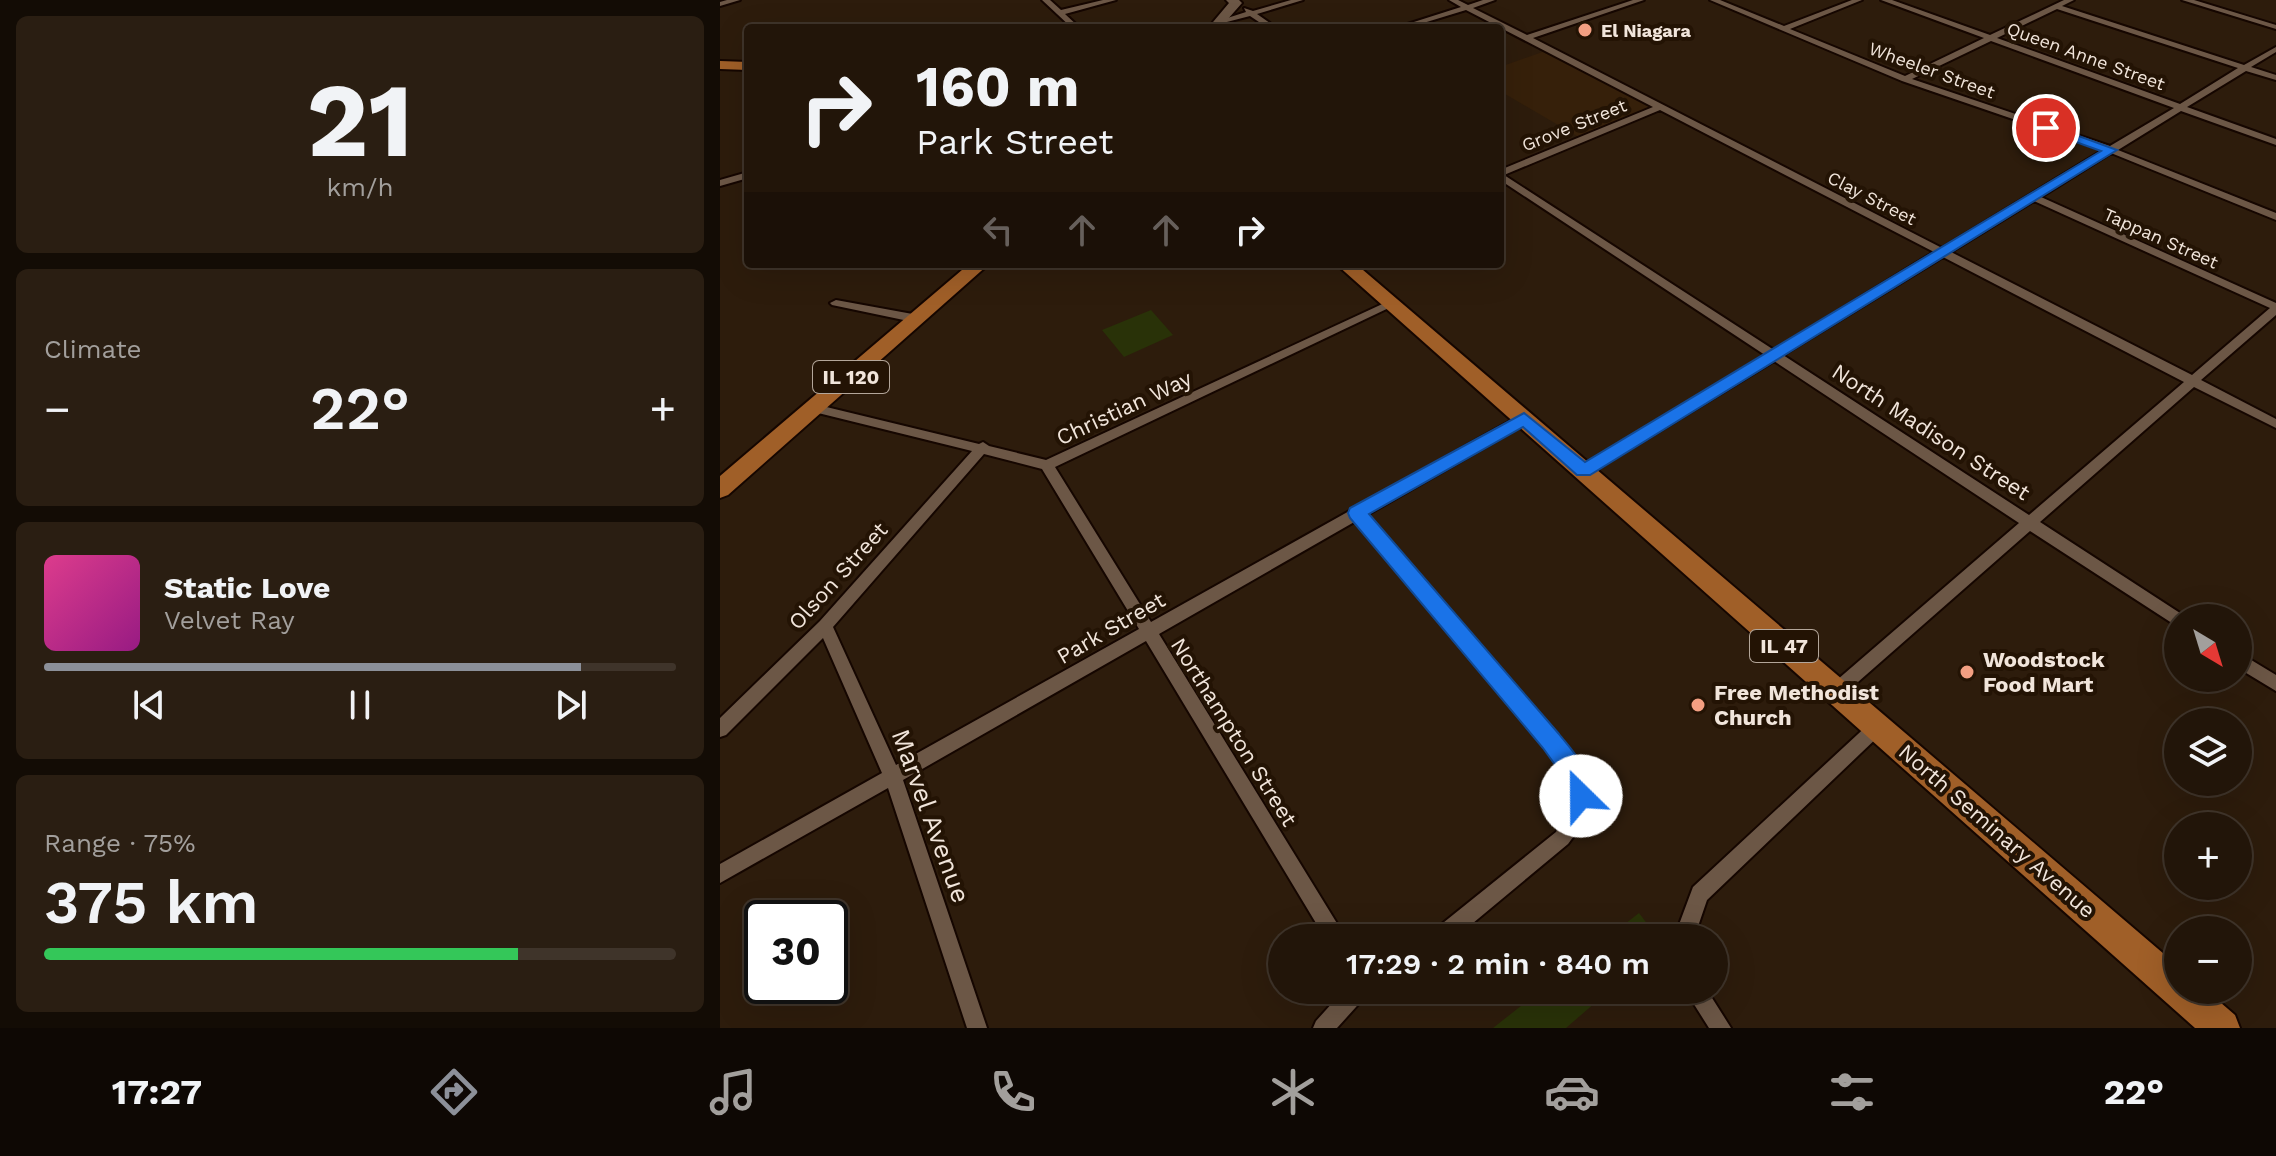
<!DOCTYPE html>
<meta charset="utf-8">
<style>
:root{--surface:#221509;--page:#2a1e12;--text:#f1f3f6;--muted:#a29f9c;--line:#3f342a;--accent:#8c9099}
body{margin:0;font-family:"Work Sans",sans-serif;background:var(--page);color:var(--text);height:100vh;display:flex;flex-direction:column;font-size:30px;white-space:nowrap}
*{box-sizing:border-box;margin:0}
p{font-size:26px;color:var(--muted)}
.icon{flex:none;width:44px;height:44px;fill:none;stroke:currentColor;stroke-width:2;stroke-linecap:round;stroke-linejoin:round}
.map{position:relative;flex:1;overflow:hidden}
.details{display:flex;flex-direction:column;gap:16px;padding:16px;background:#130c05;width:720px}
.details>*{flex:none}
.top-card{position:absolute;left:24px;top:24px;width:760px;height:244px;border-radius:8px;box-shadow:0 8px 32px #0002,0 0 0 2px var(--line);background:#221509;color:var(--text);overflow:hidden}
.needle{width:52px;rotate:142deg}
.buttons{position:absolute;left:1444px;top:604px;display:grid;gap:16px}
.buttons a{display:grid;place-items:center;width:88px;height:88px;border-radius:50%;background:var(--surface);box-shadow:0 8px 32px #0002,0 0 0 2px var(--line);font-size:40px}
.speed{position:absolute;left:24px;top:900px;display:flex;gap:16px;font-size:40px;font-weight:700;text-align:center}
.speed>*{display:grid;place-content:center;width:104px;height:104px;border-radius:50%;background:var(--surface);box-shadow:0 8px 32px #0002,0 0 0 2px var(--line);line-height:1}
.speed .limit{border:4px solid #111;border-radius:12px;background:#fff;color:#111}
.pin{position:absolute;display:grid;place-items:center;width:68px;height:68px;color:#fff;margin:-34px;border:4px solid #fff;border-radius:50%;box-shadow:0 2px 8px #0007}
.me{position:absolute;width:88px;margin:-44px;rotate:337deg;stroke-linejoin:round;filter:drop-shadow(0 0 6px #0008)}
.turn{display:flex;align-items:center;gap:28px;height:168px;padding:0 40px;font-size:36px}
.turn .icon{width:104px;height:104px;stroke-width:2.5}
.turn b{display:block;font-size:56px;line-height:68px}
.lanes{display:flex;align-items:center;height:76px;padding:0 40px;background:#0003;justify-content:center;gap:40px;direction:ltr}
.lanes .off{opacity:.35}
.big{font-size:60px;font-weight:600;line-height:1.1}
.details .widget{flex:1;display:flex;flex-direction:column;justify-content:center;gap:12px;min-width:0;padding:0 28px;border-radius:12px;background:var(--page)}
.details .dial{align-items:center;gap:0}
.dial b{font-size:104px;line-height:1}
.song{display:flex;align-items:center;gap:24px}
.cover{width:96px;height:96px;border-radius:12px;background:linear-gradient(135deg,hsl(330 70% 55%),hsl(310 70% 35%))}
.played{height:8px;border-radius:4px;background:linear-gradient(90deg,var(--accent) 85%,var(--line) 85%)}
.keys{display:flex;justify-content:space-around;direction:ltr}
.heat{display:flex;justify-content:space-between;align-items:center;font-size:44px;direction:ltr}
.charge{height:12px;border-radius:6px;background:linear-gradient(90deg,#34c759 75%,var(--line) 0)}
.trip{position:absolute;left:548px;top:924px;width:460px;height:80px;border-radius:40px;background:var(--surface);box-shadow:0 8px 32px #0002,0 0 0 2px var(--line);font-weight:600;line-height:80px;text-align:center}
.tab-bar{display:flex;height:128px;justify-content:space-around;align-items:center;background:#0e0804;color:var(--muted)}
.tab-bar .icon{width:56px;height:56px}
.tab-bar .selected{color:var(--accent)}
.tab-bar b{font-size:36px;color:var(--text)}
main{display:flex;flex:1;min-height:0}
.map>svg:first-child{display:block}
.built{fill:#36200a}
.green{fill:#293208}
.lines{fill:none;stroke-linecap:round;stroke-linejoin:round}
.street-casing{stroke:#150600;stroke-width:4}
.secondary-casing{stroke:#150600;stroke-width:4}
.primary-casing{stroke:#150600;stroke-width:4}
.street{fill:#6c5746;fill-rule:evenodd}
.secondary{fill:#6c5746;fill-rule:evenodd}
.primary{fill:#a05f28;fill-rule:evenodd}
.route{fill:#1a73e8;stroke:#114b97;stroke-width:2}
.poi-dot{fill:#f39f82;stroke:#231304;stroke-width:3}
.labels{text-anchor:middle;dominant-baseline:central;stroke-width:8;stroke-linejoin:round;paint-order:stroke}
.far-poi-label{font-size:18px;font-weight:bold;fill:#f1e5db;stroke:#231304;text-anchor:start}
.far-street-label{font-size:18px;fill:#f1e5db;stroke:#231304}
.shield{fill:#231304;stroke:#b3a69a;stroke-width:2}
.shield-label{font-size:20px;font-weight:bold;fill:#f1e5db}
.street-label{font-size:22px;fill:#f1e5db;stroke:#231304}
.poi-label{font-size:22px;font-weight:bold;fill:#f1e5db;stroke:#231304;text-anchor:start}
.near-street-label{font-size:26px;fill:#f1e5db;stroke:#231304}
</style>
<main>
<section class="details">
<div class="widget dial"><b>21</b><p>km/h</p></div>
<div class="widget"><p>Climate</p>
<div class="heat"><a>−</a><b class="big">22°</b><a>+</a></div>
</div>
<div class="widget">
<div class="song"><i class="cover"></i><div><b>Static Love</b><p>Velvet Ray</p></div></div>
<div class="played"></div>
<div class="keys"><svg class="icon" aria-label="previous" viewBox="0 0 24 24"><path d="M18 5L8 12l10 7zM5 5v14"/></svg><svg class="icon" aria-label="pause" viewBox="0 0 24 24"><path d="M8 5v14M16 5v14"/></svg><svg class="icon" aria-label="next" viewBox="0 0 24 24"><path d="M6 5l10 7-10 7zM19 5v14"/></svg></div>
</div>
<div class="widget"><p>Range · 75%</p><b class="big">375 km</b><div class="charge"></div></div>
</section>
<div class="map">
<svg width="1556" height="1028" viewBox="0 0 1556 1028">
<rect width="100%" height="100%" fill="#2d1c0c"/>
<path class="built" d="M 828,50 L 940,107 L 862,139 L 780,91 L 780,67 Z"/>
<path class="green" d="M 431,310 L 453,335 L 404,357 L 382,330 Z
M 919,913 L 938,938 L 887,938 Z
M 821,990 L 890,990 L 846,1028 L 773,1028 Z"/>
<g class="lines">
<g class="street-casing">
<path id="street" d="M 7,0 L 20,0 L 0,6 L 0,2 Z
M 322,0 L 330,0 L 341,10 L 383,0 L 396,0 L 345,14 L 360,28 L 352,28 Z
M 571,0 L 583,0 L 537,14 L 557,28 L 548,28 L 530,16 L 499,24 L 495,22 L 526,12 L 524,8 L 533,11 Z
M 729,0 L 738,0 L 748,5 L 763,0 L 775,0 L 753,8 L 807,35 L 913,0 L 924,0 L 813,38 L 1222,248 L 1383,150 L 1182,81 L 990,0 L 1000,0 L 1064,26 L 1132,0 L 1142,0 L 1070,29 L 1185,76 L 1264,38 L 1161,0 L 1172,0 L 1270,35 L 1344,0 L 1354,0 L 1342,6 L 1524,65 L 1556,47 L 1556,52 L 1531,67 L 1556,75 L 1556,80 L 1526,71 L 1467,107 L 1556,139 L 1556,145 L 1461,111 L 1398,150 L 1556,213 L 1556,220 L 1391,153 L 1321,197 L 1556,303 L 1556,315 L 1481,380 L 1556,419 L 1556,428 L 1474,387 L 1320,522 L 1463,615 L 1465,618 L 1458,618 L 1458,627 L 1310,531 L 1122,696 L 1116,698 L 1110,696 L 1108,691 L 1110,686 L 1299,523 L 1054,361 L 869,474 L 859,474 L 857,471 L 859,468 L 1045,355 L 780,180 L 780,170 L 933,107 L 746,10 L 687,28 L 675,28 L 741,7 ZM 1337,9 L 1518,68 L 1460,104 L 1277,38 ZM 1271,41 L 1454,108 L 1390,146 L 1192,79 ZM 940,110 L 1214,252 L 1054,350 L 784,175 ZM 1314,201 L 1550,308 L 1472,375 L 1231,252 ZM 1223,257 L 1464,382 L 1309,515 L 1063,355 Z
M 1462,0 L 1474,0 L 1556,25 L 1556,29 Z
M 28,172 L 28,178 L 0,186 L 0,180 Z
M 116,300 L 198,315 L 204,319 L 198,323 L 112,305 L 110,303 Z
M 671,300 L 675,301 L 675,305 L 335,467 L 431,622 L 799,416 L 809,416 L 810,419 L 809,422 L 647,515 L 837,735 L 865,776 L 870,805 L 862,825 L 848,844 L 735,938 L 710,938 L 713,931 L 836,832 C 865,792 849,782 825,747 L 636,521 L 439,634 L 626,938 L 605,938 L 426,641 L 183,780 L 267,1028 L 247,1028 L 168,788 L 0,883 L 0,864 L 162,773 L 103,638 L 6,735 L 0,737 L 0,718 L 100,621 L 252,451 L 90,411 L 88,408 L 90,405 L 94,404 L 259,444 L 263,442 L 269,446 L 326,460 ZM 264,454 L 322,469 L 419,629 L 176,765 L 113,627 Z
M 1518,652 L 1556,675 L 1556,691 L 1518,668 Z
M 1157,719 L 1163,722 L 1165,727 L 1163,732 L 987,900 L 974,938 L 954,938 L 973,887 L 1151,722 Z
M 624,990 L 648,990 L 645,997 L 617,1028 L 593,1028 L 596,1021 Z
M 965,990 L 987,990 L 1011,1028 L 989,1028 Z"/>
</g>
<g class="secondary-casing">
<path id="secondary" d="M 506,0 L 519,0 L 522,3 L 500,28 L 488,28 L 509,3 Z"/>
</g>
<g class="primary-casing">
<path id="primary" d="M 0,61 L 28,62 L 28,70 L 0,69 Z
M 249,264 L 269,264 L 8,495 L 0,498 L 0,476 Z
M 616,264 L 636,264 L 1458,966 L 1458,990 L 1486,990 L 1515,1015 L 1520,1028 L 1475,1028 Z"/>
</g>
<use href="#street" class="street"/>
<use href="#secondary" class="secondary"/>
<use href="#primary" class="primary"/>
</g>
<path class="route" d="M 1326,124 L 1397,150 L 870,475 L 857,475 L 803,427 L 649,514 L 839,734 C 853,752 880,779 869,804 L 861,808 L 853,804 L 846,780 L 823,748 L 630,518 L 628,513 L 630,508 L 804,413 L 865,462 L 1381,151 L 1322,130 L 1320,128 Z"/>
<g class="poi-dot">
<circle cx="865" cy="30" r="8"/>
<circle cx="1247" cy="672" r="8"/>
<circle cx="978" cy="705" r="8"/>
</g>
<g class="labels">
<g class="far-poi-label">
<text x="881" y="30">El Niagara</text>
</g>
<g class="far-street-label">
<text transform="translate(1366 56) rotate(20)">Queen Anne Street</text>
<text transform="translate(1212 70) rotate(20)">Wheeler Street</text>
<text transform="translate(854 125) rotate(-22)">Grove Street</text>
<text transform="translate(1152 198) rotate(27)">Clay Street</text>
<text transform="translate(1441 238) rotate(24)">Tappan Street</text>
</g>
<g class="shield">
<rect x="93" y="361" width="76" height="32" rx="6"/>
<rect x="1030" y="630" width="68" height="32" rx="6"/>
</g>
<g class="shield-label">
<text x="131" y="377">IL 120</text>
<text x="1064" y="646">IL 47</text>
</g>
<g class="street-label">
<text transform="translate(404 408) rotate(-25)">Christian Way</text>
<text transform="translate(1211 432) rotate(33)">North Madison Street</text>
<text transform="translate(118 576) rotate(-48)">Olson Street</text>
<text transform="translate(391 628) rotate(-30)">Park Street</text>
<text transform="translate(514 732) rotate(58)">Northampton Street</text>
<text transform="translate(1277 831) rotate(41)">North Seminary Avenue</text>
</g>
<g class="poi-label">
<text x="1263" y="659">Woodstock<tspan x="1263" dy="25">Food Mart</tspan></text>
<text x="994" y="692">Free Methodist<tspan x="994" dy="25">Church</tspan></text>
</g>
<g class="near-street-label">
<text transform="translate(211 816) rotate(70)">Marvel Avenue</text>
</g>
</g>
</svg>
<div class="buttons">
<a><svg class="needle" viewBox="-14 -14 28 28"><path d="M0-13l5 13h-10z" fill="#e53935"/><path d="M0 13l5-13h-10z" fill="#a29f9c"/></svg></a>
<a><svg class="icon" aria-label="layers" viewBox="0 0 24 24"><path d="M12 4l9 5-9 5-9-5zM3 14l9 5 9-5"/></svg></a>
<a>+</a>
<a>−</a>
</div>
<div class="speed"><div class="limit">30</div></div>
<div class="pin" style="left:1326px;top:128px;background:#d93025"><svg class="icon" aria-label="arrive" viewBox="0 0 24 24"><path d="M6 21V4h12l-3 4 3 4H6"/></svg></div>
<svg class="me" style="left:861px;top:796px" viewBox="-20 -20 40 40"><circle r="19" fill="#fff"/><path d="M0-13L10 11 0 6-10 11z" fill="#1a73e8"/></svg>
<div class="trip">17:29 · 2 min · 840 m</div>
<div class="top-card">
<div class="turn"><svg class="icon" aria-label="right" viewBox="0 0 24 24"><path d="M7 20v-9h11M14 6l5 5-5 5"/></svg><div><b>160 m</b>Park Street</div></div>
<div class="lanes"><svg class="icon off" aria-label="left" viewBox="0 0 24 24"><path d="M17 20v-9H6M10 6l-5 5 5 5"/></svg><svg class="icon off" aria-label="ahead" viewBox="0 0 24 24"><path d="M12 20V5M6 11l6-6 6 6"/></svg><svg class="icon off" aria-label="ahead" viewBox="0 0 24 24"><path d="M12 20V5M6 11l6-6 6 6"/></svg><svg class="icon" aria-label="right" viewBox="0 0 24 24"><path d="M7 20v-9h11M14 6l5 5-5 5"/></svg></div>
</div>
</div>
</main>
<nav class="tab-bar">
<b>17:27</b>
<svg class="icon selected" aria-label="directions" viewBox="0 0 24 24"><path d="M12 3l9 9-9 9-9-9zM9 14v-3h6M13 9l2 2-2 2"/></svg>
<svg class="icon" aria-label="music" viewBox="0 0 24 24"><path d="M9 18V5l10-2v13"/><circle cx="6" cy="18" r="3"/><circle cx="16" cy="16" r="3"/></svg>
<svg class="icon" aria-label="phone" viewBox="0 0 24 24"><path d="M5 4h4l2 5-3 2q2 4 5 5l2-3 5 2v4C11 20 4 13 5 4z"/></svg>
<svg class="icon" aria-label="climate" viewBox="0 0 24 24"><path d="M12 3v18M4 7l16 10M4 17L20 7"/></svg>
<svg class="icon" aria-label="car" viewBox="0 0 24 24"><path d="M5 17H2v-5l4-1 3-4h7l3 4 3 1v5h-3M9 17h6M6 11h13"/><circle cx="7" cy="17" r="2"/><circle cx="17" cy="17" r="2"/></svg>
<svg class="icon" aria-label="filters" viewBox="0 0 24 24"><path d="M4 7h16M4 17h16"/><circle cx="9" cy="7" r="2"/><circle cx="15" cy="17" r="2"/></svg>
<b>22°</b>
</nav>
